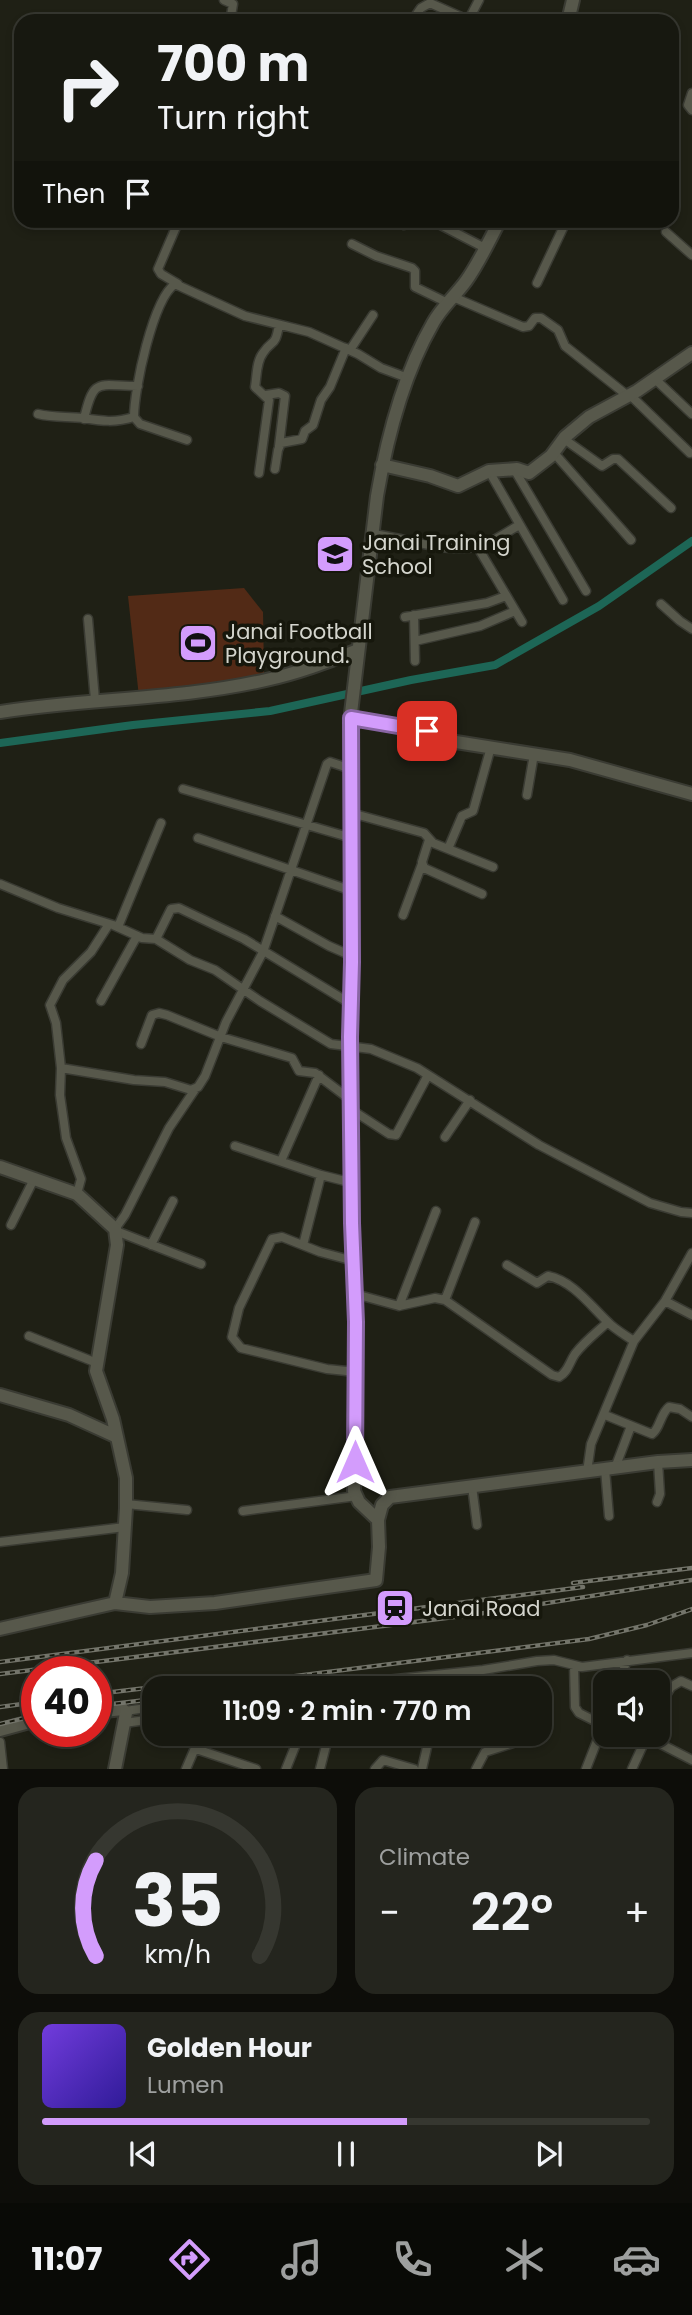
<!DOCTYPE html>
<meta charset="utf-8">
<style>
:root{--surface:#171810;--page:#24251e;--text:#f1f3f6;--muted:#9ea09f;--line:#363730;--accent:#d39cfc}
body{margin:0;font-family:Poppins,sans-serif;background:var(--page);color:var(--text);height:100vh;display:flex;flex-direction:column;font-size:26px;white-space:nowrap}
*{box-sizing:border-box;margin:0}
p{font-size:23px;color:var(--muted)}
.icon{flex:none;width:38px;height:38px;fill:none;stroke:currentColor;stroke-width:2;stroke-linecap:round;stroke-linejoin:round}
.map{position:relative;height:1769px;overflow:hidden}
.details{display:flex;flex-direction:column;gap:18px;padding:18px;background:#0d0d09;flex:1}
.details>*{flex:none}
.banner{position:absolute;left:14px;top:14px;width:665px;height:214px;border-radius:21px;box-shadow:0 4px 10px #0003,0 0 0 2px var(--line);background:#171810;color:var(--text);overflow:hidden}
.controls{position:absolute;left:593px;top:1670px;display:grid;gap:14px}
.controls a{display:grid;place-items:center;width:77px;height:77px;border-radius:14px;background:var(--surface);box-shadow:0 4px 10px #0003,0 0 0 2px var(--line);font-size:35px}
.speed{position:absolute;left:21px;top:1656px;display:flex;gap:14px;font-size:35px;font-weight:700;text-align:center}
.speed>*{display:grid;place-content:center;width:91px;height:91px;border-radius:50%;background:var(--surface);box-shadow:0 4px 10px #0003,0 0 0 2px var(--line);line-height:1}
.speed .limit{border:10px solid #d22;background:#fff;color:#111}
.pin{position:absolute;display:grid;place-items:center;width:60px;height:60px;color:#fff;margin:-30px;border-radius:14px;box-shadow:0 4px 10px #0006}
.me{position:absolute;width:77px;margin:-38px;rotate:0deg;stroke-linejoin:round;filter:drop-shadow(0 0 5px #0008)}
.turn{display:flex;align-items:center;gap:24px;height:147px;padding:0 28px;font-size:32px}
.turn .icon{width:91px;height:91px;stroke-width:2.5}
.turn b{display:block;font-size:49px;line-height:60px}
.then{display:flex;align-items:center;height:66px;padding:0 28px;background:#0003;gap:14px;font-size:26px}
.big{font-size:52px;font-weight:600;line-height:1.1}
.details .tile{flex:1;display:flex;flex-direction:column;justify-content:center;gap:10px;min-width:0;padding:0 24px;border-radius:21px;background:var(--page)}
.details .dial{align-items:center;gap:0}
.dial svg{height:182px;overflow:visible;fill:none;stroke:var(--line);stroke-width:7;stroke-linecap:round;text-anchor:middle}
.dial text{fill:var(--text);stroke:none}
.song{display:flex;align-items:center;gap:21px}
.cover{width:84px;height:84px;border-radius:10px;background:linear-gradient(135deg,hsl(260 70% 55%),hsl(250 70% 35%))}
.played{height:7px;border-radius:4px;background:linear-gradient(90deg,var(--accent) 60%,var(--line) 60%)}
.keys{display:flex;justify-content:space-around;direction:ltr}
.heat{display:flex;justify-content:space-between;align-items:center;font-size:38px;direction:ltr}
.details .tiles{flex:1;display:grid;gap:18px;grid-template-columns:1fr 1fr}
.tile:last-child{grid-column:span 2}
.trip{position:absolute;left:142px;top:1676px;width:410px;height:70px;border-radius:21px;background:var(--surface);box-shadow:0 4px 10px #0003,0 0 0 2px var(--line);font-weight:600;line-height:70px;text-align:center}
.tab-bar{display:flex;height:112px;justify-content:space-around;align-items:center;background:#090a06;color:var(--muted)}
.tab-bar .icon{width:49px;height:49px}
.tab-bar .active{color:var(--accent)}
.tab-bar b{font-size:32px;color:var(--text)}
.map>svg:first-child{display:block}
.green{fill:#522a16}
.lines{fill:none;stroke-linecap:round;stroke-linejoin:round}
.canal{stroke:#1d6656;stroke-width:8}
.street-casing{stroke:#3a3b33;stroke-width:11}
.secondary-casing{stroke:#3a3b33;stroke-width:16}
.street{stroke:#57584b;stroke-width:8}
.secondary{stroke:#57584b;stroke-width:12}
.rail-casing{stroke:#73746a;stroke-width:4.5}
.rail{stroke:#16170c;stroke-width:2;stroke-dasharray:5;stroke-linecap:butt}
.route-casing{stroke:#8965a4;stroke-width:18}
.route{stroke:#d39cfc;stroke-width:12}
.labels{text-anchor:middle;dominant-baseline:central;stroke-width:7;stroke-linejoin:round;paint-order:stroke}
.poi-label{font-size:21px;fill:#d4d5cd;stroke:#16170c;text-anchor:start}
</style>
<div class="map">
<svg width="692" height="1769" viewBox="0 0 692 1769">
<rect width="100%" height="100%" fill="#1f2015"/>
<path class="green" d="M 244,588 L 263,612 L 264,674 L 183,692 L 139,697 L 128,596 Z"/>
<g class="lines">
<path class="canal" d="M 0,743 L 133,725 L 270,711 L 411,680 L 495,665 L 599,606 L 692,541"/>
<g class="street-casing">
<path id="street" d="M 224,0 L 233,4 L 231,16 L 235,21
M 354,21 L 359,18 L 369,21
M 412,21 L 421,8 L 430,3 L 468,20
M 468,21 L 479,0
M 692,93 L 688,105 L 692,110
M 394,220 L 404,225 L 411,220
M 431,220 L 485,248
M 666,232 L 692,255
M 352,244 L 376,256 L 412,268 L 415,271 L 415,287 L 448,303
M 537,283 L 563,228 L 564,220
M 178,284 L 161,274 L 158,269 L 179,220
M 453,297 L 523,327 L 529,326 L 535,318 L 541,318 L 558,330 L 565,346 L 628,396
M 350,350 L 373,315
M 655,379 L 692,414
M 266,395 L 279,393 L 285,396 L 279,446
M 630,395 L 690,453
M 38,414 C 54,418 68,416 83,418 C 102,421 115,423 134,417
M 84,419 C 94,376 98,386 138,386
M 564,439 L 602,466 L 613,459 L 618,459 L 671,508
M 187,440 L 140,424 L 134,417 C 134,389 153,299 175,284 L 245,316 L 309,332 L 358,354 L 381,368 L 408,378
M 554,453 L 631,540
M 275,469 L 278,450 L 281,443 L 302,439 L 305,431 L 313,425 L 321,400 L 330,387 L 346,348
M 514,469 L 586,591
M 489,471 L 563,600
M 259,473 L 269,400 L 255,387 C 257,376 256,362 263,353 C 273,338 275,348 279,325
M 371,534 C 404,537 454,557 486,544 C 497,539 509,531 519,525
M 477,546 L 522,622
M 661,604 L 680,621 L 692,629
M 414,615 L 415,661
M 405,617 L 487,603 L 506,596
M 88,619 L 95,700
M 415,641 L 480,626 L 515,611
M 183,789 L 352,838
M 527,795 L 534,754
M 351,813 L 424,833 L 433,843 L 493,867
M 198,838 L 352,891
M 429,840 L 422,862 L 424,868 L 482,894
M 448,849 L 462,816 L 473,811 L 491,747
M 0,884 L 58,908 L 113,925 L 142,938 L 156,939 L 171,909 L 179,908 L 244,939 L 351,1004
M 403,915 L 422,864
M 275,916 L 329,946 L 352,956
M 118,927 L 161,823
M 156,939 L 190,960 L 215,970 L 260,1001 L 331,1044 L 371,1049 L 417,1068 L 539,1145 L 650,1203 L 681,1212 L 692,1213
M 101,1001 L 137,936
M 141,1044 L 152,1015 L 159,1013 L 167,1015 L 221,1037 L 292,1058 L 299,1071 L 315,1073 L 352,1101
M 61,1068 L 134,1080 L 165,1082 L 191,1090 L 198,1087 L 205,1076 L 226,1022 L 263,952 L 327,764 L 330,762 L 351,769
M 352,1110 L 389,1134 L 396,1135 L 428,1075
M 445,1137 L 470,1100
M 235,1146 L 321,1175 L 353,1183
M 281,1161 L 319,1075
M 77,1194 L 81,1179 L 66,1138 L 64,1123 L 60,1095 L 61,1068 L 56,1023 L 50,1005 L 63,980 L 91,952 L 109,924
M 11,1225 L 34,1179
M 115,1229 L 125,1215 L 169,1128 L 196,1088
M 116,1231 L 201,1264
M 151,1245 L 173,1201
M 303,1245 L 321,1175
M 354,1261 L 320,1252 L 282,1237 L 272,1239 L 239,1308 L 232,1337 L 241,1348 L 327,1369 L 356,1372
M 507,1265 L 537,1283 L 548,1276 C 574,1281 592,1308 611,1325 C 618,1331 626,1336 634,1341
M 355,1294 L 399,1306 L 435,1298 L 445,1300 L 552,1375 L 559,1377 C 568,1372 569,1363 575,1354 C 584,1342 597,1332 608,1322
M 445,1300 L 475,1222
M 665,1301 L 692,1315
M 399,1306 L 436,1211
M 29,1336 L 97,1363
M 605,1415 L 652,1434 C 660,1429 660,1414 669,1407 L 680,1409 L 692,1417
M 615,1468 L 631,1426
M 605,1469 L 609,1516
M 587,1472 L 591,1444 L 634,1341 L 665,1301 L 692,1253
M 472,1486 L 477,1525
M 657,1502 L 660,1494 L 658,1462
M 126,1504 L 187,1510
M 243,1511 L 357,1496
M 0,1542 L 125,1527
M 574,1665 L 575,1707 L 579,1713 L 603,1725
M 619,1682 L 627,1660
M 300,1689 L 483,1670 L 537,1661 L 554,1660 L 582,1667 L 692,1653
M 447,1689 L 447,1688
M 524,1689 L 525,1686
M 658,1708 L 671,1687 L 681,1681 L 692,1686
M 125,1711 L 154,1707
M 124,1723 L 154,1719
M 244,1734 L 244,1739
M 647,1737 L 692,1760
M 0,1742 L 3,1769
M 196,1749 L 256,1769
M 186,1769 L 201,1734
M 286,1769 L 300,1734
M 320,1769 L 329,1734
M 375,1769 L 383,1760 L 414,1769
M 422,1769 L 430,1734
M 476,1769 L 485,1752 L 513,1743 L 517,1734
M 586,1769 L 606,1718
M 632,1769 L 648,1734"/>
</g>
<g class="secondary-casing">
<path id="secondary" d="M 568,21 L 573,0
M 382,465 L 430,476 L 458,486 L 489,471 L 517,469 L 529,473 L 551,456 L 565,437 L 589,417 L 637,391 L 692,353
M 0,712 C 88,698 179,700 266,680 C 298,673 327,662 358,650
M 351,718 L 427,731 L 456,742 L 570,760 L 692,794
M 0,1167 L 77,1194 L 115,1229 L 117,1245 L 96,1371 L 113,1419 L 126,1478 L 126,1508 L 122,1573 L 115,1603 L 150,1607 L 215,1603 L 376,1580 L 379,1547 L 378,1520 L 359,1502 L 354,1491 L 356,1322 L 352,1223 L 350,1037 L 352,962 L 351,713 L 377,496 C 387,437 403,375 433,323 C 441,308 455,296 466,281 C 479,263 489,241 500,220
M 0,1395 L 69,1415 L 115,1436
M 378,1520 L 382,1505 L 390,1497 L 658,1462 L 692,1460
M 0,1629 L 115,1603
M 96,1712 L 122,1709 L 126,1713 L 115,1769
M 0,1730 L 37,1720"/>
</g>
<use href="#street" class="street"/>
<use href="#secondary" class="secondary"/>
<g class="rail-casing">
<path id="rail" d="M 573,1583 L 692,1568
M 0,1662 L 583,1587
M 0,1674 L 478,1614 L 692,1580
M 193,1689 L 589,1639 L 647,1625 L 692,1609
M 96,1694 L 205,1681
M 96,1706 L 154,1699
M 0,1707 L 37,1702
M 0,1724 L 37,1715"/>
</g>
<use href="#rail" class="rail"/>
</g>
<g class="lines">
<g class="route-casing">
<path id="route" d="M 355,1462 L 356,1322 L 352,1223 L 350,1037 L 352,962 L 351,718 L 427,731"/>
</g>
<use href="#route" class="route"/>
</g>
<defs>
<g id="school-square" transform="scale(2.0125)"><rect x="-9" y="-9" width="18" height="18" rx="4" fill="#d39cfc" stroke="#16170c"/><path d="M0-5L7-2L0 1L-7-2ZM-4 1L0 2.5L4 1V4Q0 6-4 4Z" fill="#111"/></g>
<g id="stadium-square" transform="scale(2.0125)"><rect x="-9" y="-9" width="18" height="18" rx="4" fill="#d39cfc" stroke="#16170c"/><path d="M0-5a6.5 5 0 1 0 0 10a6.5 5 0 1 0 0-10ZM-3.5-1.8h7v3.6h-7Z" fill="#111"/></g>
<g id="station-square" transform="scale(2.0125)"><rect x="-9" y="-9" width="18" height="18" rx="4" fill="#d39cfc" stroke="#16170c"/><path d="M-3-6H3Q5-6 5-4V2Q5 4 3 4L4.5 6H3L1.5 4h-3L-3 6H-4.5L-3 4Q-5 4-5 2V-4Q-5-6-3-6ZM-3.5-4v3h7v-3ZM-3.5 1v1.5H-2V1ZM2 1v1.5H3.5V1Z" fill="#111"/></g>
</defs>
<g fill-rule="evenodd">
<use href="#school-square" x="335" y="554"/>
<use href="#stadium-square" x="198" y="643"/>
<use href="#station-square" x="395" y="1608"/>
</g>
<g class="labels">
<g class="poi-label">
<text x="362" y="542">Janai Training<tspan x="362" dy="24">School</tspan></text>
<text x="225" y="631">Janai Football<tspan x="225" dy="24">Playground.</tspan></text>
<text x="422" y="1608">Janai Road</text>
</g>
</g>
</svg>
<div class="controls">
<a><svg class="icon" aria-label="sound" viewBox="0 0 24 24"><path d="M4 9h4l5-4v14l-5-4H4zM17 9q2 3 0 6"/></svg></a>
</div>
<div class="speed"><div class="limit">40</div></div>
<div class="pin" style="left:427px;top:731px;background:#d93025"><svg class="icon" aria-label="arrive" viewBox="0 0 24 24"><path d="M6 21V4h12l-3 4 3 4H6"/></svg></div>
<svg class="me" style="left:355px;top:1462px" viewBox="-20 -20 40 40"><path d="M0-17L14 15 0 8-14 15z" fill="#d39cfc" stroke="#fff" stroke-width="4"/></svg>
<div class="trip">11:09 · 2 min · 770 m</div>
<div class="banner">
<div class="turn"><svg class="icon" aria-label="right" viewBox="0 0 24 24"><path d="M7 20v-9h11M14 6l5 5-5 5"/></svg><div><b>700 m</b>Turn right</div></div>
<div class="then">Then<svg class="icon" aria-label="arrive" viewBox="0 0 24 24"><path d="M6 21V4h12l-3 4 3 4H6"/></svg></div>
</div>
</div>
<section class="details">
<div class="tiles">
<div class="tile dial"><svg viewBox="0 0 100 80">
<path d="M14 69A42 42 0 1 1 86 69"/>
<path d="M14 69A42 42 0 0 1 14 27" stroke="#d39cfc"/>
<text x="50" y="56" font-size="32" font-weight="700">35</text>
<text x="50" y="72" font-size="11">km/h</text>
</svg></div>
<div class="tile"><p>Climate</p>
<div class="heat"><a>−</a><b class="big">22°</b><a>+</a></div>
</div>
<div class="tile">
<div class="song"><i class="cover"></i><div><b>Golden Hour</b><p>Lumen</p></div></div>
<div class="played"></div>
<div class="keys"><svg class="icon" aria-label="previous" viewBox="0 0 24 24"><path d="M18 5L8 12l10 7zM5 5v14"/></svg><svg class="icon" aria-label="pause" viewBox="0 0 24 24"><path d="M8 5v14M16 5v14"/></svg><svg class="icon" aria-label="next" viewBox="0 0 24 24"><path d="M6 5l10 7-10 7zM19 5v14"/></svg></div>
</div>
</div>
</section>
<nav class="tab-bar">
<b>11:07</b>
<svg class="icon active" aria-label="directions" viewBox="0 0 24 24"><path d="M12 3l9 9-9 9-9-9zM9 14v-3h6M13 9l2 2-2 2"/></svg>
<svg class="icon" aria-label="music" viewBox="0 0 24 24"><path d="M9 18V5l10-2v13"/><circle cx="6" cy="18" r="3"/><circle cx="16" cy="16" r="3"/></svg>
<svg class="icon" aria-label="phone" viewBox="0 0 24 24"><path d="M5 4h4l2 5-3 2q2 4 5 5l2-3 5 2v4C11 20 4 13 5 4z"/></svg>
<svg class="icon" aria-label="climate" viewBox="0 0 24 24"><path d="M12 3v18M4 7l16 10M4 17L20 7"/></svg>
<svg class="icon" aria-label="car" viewBox="0 0 24 24"><path d="M5 17H2v-5l4-1 3-4h7l3 4 3 1v5h-3M9 17h6M6 11h13"/><circle cx="7" cy="17" r="2"/><circle cx="17" cy="17" r="2"/></svg>
</nav>
